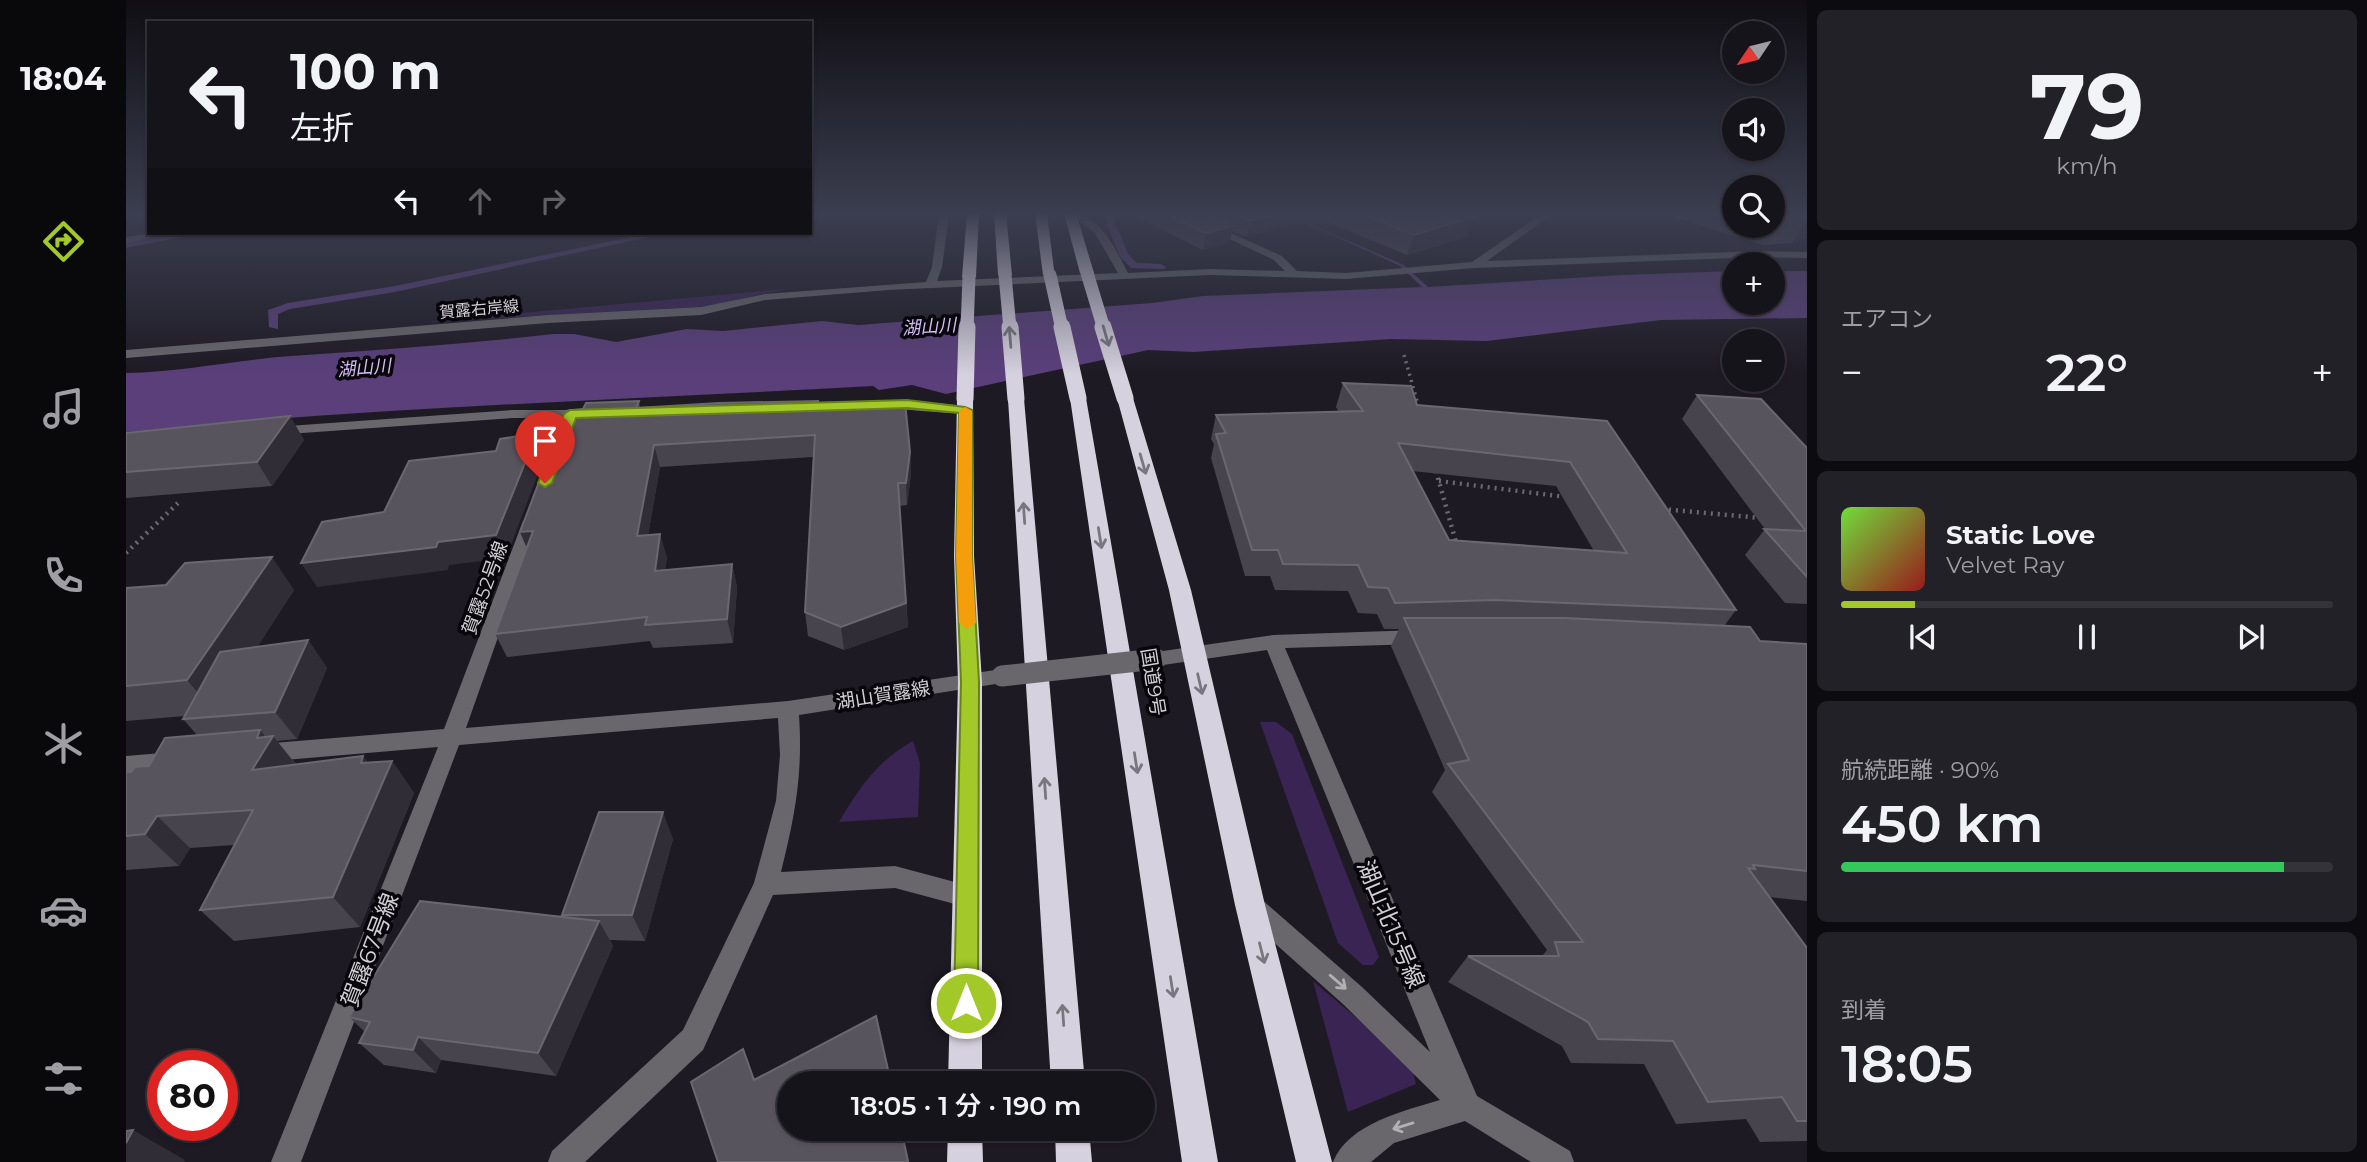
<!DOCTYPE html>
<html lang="ja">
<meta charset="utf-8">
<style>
:root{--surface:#16141b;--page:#232128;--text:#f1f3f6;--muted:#9e9ea3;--line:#35333a;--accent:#a2c928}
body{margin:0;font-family:Montserrat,"Noto Sans JP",sans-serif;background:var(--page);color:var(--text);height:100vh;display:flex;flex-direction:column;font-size:26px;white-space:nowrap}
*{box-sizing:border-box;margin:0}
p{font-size:23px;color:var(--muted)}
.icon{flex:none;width:38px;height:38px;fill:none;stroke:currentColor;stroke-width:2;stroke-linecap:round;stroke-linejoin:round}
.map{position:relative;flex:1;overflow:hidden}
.side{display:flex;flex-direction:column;gap:10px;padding:10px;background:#0c0b0f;width:560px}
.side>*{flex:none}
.hud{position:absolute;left:21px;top:21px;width:665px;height:214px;border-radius:0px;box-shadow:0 2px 5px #0004,0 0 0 2px var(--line);background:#16141b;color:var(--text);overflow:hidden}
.needle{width:46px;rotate:235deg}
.tools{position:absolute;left:1596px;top:21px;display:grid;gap:14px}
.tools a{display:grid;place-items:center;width:63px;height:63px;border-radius:50%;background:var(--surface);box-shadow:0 2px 5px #0004,0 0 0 2px var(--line);font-size:35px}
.speed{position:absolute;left:21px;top:1050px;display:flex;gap:14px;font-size:35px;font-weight:700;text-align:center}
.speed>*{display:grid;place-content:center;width:91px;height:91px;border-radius:50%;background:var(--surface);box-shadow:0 2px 5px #0004,0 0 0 2px var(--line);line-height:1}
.speed .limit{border:10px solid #d22;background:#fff;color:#111}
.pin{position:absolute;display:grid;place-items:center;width:60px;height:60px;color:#fff;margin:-72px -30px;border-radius:50% 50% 50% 0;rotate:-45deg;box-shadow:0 0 7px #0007}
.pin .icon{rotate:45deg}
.me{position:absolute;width:77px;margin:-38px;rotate:0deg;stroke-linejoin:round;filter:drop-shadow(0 0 5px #0008)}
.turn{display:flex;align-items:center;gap:24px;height:147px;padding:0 28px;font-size:32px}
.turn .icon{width:91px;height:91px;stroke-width:2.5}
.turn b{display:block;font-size:49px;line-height:60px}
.lanes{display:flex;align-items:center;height:66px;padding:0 28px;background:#0003;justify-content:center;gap:35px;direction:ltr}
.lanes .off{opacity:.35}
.big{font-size:52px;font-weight:600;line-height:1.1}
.side .tile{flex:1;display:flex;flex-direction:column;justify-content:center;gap:10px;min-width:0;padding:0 24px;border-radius:10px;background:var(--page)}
.side .dial{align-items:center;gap:0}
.dial b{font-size:91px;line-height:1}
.song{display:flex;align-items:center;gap:21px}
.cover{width:84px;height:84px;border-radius:10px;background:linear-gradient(135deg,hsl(100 70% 55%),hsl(0 70% 35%))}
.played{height:7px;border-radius:4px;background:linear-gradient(90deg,var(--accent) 15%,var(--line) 15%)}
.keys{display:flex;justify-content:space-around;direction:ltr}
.heat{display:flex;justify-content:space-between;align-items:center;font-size:38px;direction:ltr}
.charge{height:10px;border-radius:5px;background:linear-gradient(90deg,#34c759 90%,var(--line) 0)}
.trip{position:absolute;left:651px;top:1071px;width:378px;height:70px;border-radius:35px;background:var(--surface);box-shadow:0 2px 5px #0004,0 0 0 2px var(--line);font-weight:600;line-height:70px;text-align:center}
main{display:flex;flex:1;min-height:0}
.tabs{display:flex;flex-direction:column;width:126px;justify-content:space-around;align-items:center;background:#09080b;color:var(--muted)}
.tabs .icon{width:49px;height:49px}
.tabs .current{color:var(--accent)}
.tabs b{font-size:32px;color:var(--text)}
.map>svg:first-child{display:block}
.green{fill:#3a2454}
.water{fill:#5a3f7b}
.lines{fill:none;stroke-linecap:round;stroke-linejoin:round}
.stream{fill:#5a3f7b;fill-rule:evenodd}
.path-far1{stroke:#6c6971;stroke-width:3.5;stroke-dasharray:2 4.5;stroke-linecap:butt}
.path{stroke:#6c6971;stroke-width:4.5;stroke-dasharray:2 5;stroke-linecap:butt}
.minor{fill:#69676c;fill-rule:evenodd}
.highway{fill:#d6d1de;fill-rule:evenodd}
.minor-bridge{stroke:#69676c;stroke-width:21}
.highway-bridge-far1{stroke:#d6d1de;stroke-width:13}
.highway-bridge{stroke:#d6d1de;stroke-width:17}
.wall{fill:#48444e;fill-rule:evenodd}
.shaded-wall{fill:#312d37}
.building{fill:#57545d;stroke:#6a6770;stroke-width:2;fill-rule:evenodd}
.oneway{stroke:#79767f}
.oneway2{stroke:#b2b0b6}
.route{fill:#a2c928;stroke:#69831a;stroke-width:2}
.slow{fill:#f59e0b}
.labels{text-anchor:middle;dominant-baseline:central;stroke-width:7;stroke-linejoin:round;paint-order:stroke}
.far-street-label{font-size:16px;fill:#d2d0d6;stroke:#08060a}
.far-water-label{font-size:18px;font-style:italic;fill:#d4bef5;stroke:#08060a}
.street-label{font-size:19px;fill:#d2d0d6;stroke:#08060a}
.near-street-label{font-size:23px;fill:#d2d0d6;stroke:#08060a}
</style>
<main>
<nav class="tabs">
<b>18:04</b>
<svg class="icon current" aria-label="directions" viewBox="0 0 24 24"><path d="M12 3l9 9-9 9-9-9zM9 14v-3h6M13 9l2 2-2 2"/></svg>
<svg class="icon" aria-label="music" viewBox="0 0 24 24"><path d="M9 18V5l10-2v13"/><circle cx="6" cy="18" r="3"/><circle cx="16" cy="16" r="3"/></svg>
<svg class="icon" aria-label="phone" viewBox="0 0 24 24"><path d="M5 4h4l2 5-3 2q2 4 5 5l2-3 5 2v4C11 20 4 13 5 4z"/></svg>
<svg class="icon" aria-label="climate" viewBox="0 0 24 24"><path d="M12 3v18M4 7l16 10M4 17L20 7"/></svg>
<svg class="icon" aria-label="car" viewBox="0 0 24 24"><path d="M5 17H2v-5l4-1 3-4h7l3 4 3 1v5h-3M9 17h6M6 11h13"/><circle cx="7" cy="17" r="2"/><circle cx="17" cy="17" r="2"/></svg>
<svg class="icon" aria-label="filters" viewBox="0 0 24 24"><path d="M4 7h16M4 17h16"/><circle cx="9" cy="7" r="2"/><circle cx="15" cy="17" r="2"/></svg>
</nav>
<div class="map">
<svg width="1681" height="1162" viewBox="0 0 1681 1162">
<rect width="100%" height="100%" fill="#1e1a24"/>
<path class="green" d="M 670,288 C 636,292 605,303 571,307 L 296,322 Z
M 1134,722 L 1150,722 L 1166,734 L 1253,957 L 1247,965 L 1237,965 L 1212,943 Z
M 787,741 L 794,763 L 792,817 L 713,822 C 733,788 752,760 787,741 Z
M 1187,981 L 1285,1064 L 1290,1084 L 1222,1112 Z"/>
<path class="water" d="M 1158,213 L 1278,265 L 1302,287 L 1496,275 L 1608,271 L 1608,303 L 1647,303 L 1647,271 L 1681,271 L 1681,318 L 1535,320 L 1361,341 L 1265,339 L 1068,352 L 1022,350 L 820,394 L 786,385 L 753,390 L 747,386 C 498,400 249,407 0,432 L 0,373 C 56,372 109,360 165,356 C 252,350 340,344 427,334 L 448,334 L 490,342 L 561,329 L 597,331 L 696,321 L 732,325 L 1026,303 L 1077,296 L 1296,287 L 1274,266 Z"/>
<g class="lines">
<path class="stream" d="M 977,213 L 985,213 L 1002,254 L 1011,263 L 1035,264 L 1040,267 L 1038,269 L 1005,268 L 993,255 Z
M 55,233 L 75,233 L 0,248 L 0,242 Z
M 525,233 L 542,233 L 269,292 L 164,309 L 152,314 L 152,329 L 143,327 L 142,310 L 162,303 L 269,286 Z"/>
<path class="path-far1" d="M 1278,355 L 1293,408
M 1310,470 L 1311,473"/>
<path class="path" d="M 1310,471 L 1331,546
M 1313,481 L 1440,497
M 1536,509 L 1635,518
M 0,553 L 54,501"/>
<path class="minor" d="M 813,213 L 826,213 L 823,216 L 816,267 L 811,281 L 992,273 L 969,233 L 942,213 C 974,213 989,248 1002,273 L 1084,269 L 1159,271 L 1148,260 L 1048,213 L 1060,213 L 1156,256 L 1171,271 L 1220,273 L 1346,262 L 1417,213 L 1428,213 L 1361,261 L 1632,251 L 1681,252 L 1681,258 L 1632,257 L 1348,268 L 1220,279 L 1084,275 L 762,290 L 639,300 L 575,315 L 422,323 L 0,358 L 0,350 L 422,315 L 575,307 L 639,294 L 800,282 L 806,267 Z
M 25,233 L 46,233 L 0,243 L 0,237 Z
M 781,400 L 839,406 L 846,410 L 839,414 C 825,413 755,409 749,405 L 756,401 Z
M 386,410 L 462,410 L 469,414 L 462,418 L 386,418 L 148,435 L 141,431 L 148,427 Z
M 405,516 L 413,521 L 340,728 L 662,701 L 876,669 L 883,671 L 886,676 L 883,681 L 876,683 L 673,715 C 677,775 669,815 655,872 L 769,866 L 840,885 L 849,888 L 852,896 L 849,904 L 840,907 L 769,888 L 647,895 L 577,1050 L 459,1162 L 422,1162 L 426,1151 L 557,1030 L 628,883 L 650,801 L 654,755 L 652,718 L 333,745 L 175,1162 L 145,1162 L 312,747 L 135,762 L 128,759 L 124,753 L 128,747 L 135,744 L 318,729 L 397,521 Z
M 1293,630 L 1300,632 L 1302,637 L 1300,642 L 1293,644 L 1159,648 L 1351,1096 L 1444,1151 L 1448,1162 L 1405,1162 L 1339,1121 L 1268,1143 L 1245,1162 L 1207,1162 C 1223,1123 1278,1111 1314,1100 L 1218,1005 L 1117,915 L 1114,907 L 1117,899 L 1126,896 L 1135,899 L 1236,987 L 1304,1052 L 1141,650 L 1030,666 L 1023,664 L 1020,659 L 1023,654 L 1030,652 L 1147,635 Z
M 48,752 L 56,755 L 59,761 L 56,767 L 0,774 L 0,756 Z"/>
<path class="highway" d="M 841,213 L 853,213 L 850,277 L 843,281 L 836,277 Z
M 868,213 L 880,213 L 886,275 L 879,279 L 872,275 Z
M 909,213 L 921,213 L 929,278 L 917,275 Z
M 938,213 L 950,213 L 968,273 L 966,276 L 954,273 Z
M 952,393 L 960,398 L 1092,1162 L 1056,1162 L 944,398 Z
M 999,393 L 1007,398 L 1065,590 L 1139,905 L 1206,1162 L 1170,1162 L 1109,905 L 1043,590 L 991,398 Z
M 839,394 L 847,399 L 848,556 L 856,682 L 856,1083 L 822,1083 L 832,682 L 828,556 L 831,399 Z
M 890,394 L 898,399 L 959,1083 L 925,1083 L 882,399 Z
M 822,1129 L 856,1129 L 857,1162 L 821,1162 Z
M 929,1129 L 963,1129 L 966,1162 L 930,1162 Z"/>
<path class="minor-bridge" d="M 876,676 L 1030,659"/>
<path class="highway-bridge-far1" d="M 961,273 L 978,329
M 879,275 L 884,329
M 924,275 L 936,329
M 841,329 L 843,277"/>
<path class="highway-bridge" d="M 884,327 L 890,399
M 936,327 L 952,398
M 977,327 L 999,398
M 839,399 L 841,327"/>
</g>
<path class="wall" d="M 1007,213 L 1174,213 L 1172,222 L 1121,237 L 1106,231 L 1104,242 L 1077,250 L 1006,215 Z
M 1188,213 L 1335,213 L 1340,237 L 1281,255 L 1187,216 Z
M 1535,213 L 1608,213 L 1608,226 L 1647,226 L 1647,213 L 1681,213 L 1681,238 L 1666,243 L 1637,245 Z
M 1217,383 L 1291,405 L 1481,421 L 1610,610 L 1598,626 L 1634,641 L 1681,644 L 1681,901 L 1643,897 L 1681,948 L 1681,1141 L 1634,1142 L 1620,1119 L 1550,1124 L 1518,1064 L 1445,1063 L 1436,1046 L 1322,982 L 1342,956 L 1416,956 L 1421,950 L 1306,792 L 1319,770 L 1265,646 L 1273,629 L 1258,629 L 1251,614 L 1232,613 L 1222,591 L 1149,590 L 1144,576 L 1119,576 L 1085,458 L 1088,444 L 1085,439 L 1090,415 L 1213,412 L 1210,407 ZM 1286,471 L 1430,486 L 1468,551 L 1323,540 Z
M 1571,395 L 1681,448 L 1681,604 L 1659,603 L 1619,555 L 1639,529 L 1556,419 Z
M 513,401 L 514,407 L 692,405 L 784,452 L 785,474 L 781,505 L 774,506 L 782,627 L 718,650 L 682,636 L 679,612 L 687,457 L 534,467 L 522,535 L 541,557 L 539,570 L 606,564 L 611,587 L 607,643 L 527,648 L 524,641 L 381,657 L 369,634 L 401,548 L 394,532 L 457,409 Z
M 164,416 L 178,440 L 146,486 L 0,498 L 0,433 Z
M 0,588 L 168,590 L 131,647 L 182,640 L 201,668 L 171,739 L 151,741 L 170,764 L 237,756 L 242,763 L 266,761 L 288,793 L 234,927 L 108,941 L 74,910 L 108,845 L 64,848 L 53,866 L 0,870 L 0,772 L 5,772 L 23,766 L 71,735 L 57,719 L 59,716 L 0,721 Z
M 547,839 L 519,941 L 484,940 L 487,946 L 430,1076 L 315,1060 L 310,1073 L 258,1065 L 233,1043 L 239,1032 L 223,1017 L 437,917 L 436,915 Z"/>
<path class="shaded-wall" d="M 1154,213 L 1174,213 L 1172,222 L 1121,237 L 1124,221 Z
M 1347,217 L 1340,237 L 1281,255 L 1288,235 Z
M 1681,218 L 1681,238 L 1666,243 Z
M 1107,226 L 1104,242 L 1077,250 L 1080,233 Z
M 164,416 L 178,440 L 146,486 L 131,462 Z
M 411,433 L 419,456 L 380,558 L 323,565 L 322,570 L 191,587 L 175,563 Z
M 528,445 L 534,467 L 518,559 L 511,536 Z
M 784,452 L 785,474 L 781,505 L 780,483 Z
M 407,531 L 404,555 L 394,532 Z
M 534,534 L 541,557 L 536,594 L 529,571 Z
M 146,557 L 168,590 L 89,713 L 61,680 Z
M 606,564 L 611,587 L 607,643 L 601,619 Z
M 780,603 L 782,627 L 718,650 L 715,627 Z
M 182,640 L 201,668 L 171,739 L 149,712 Z
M 134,730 L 144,742 L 147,736 L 173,769 L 126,770 L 131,738 Z
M 237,756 L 256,783 L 266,761 L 288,793 L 234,927 L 207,897 Z
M 537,812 L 547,839 L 519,941 L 506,915 Z
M 31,816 L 64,848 L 53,866 L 19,834 Z
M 473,921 L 487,946 L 430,1076 L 412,1053 Z
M 292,1037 L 315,1060 L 310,1073 L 287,1050 Z
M 7,1130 L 59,1160 L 58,1162 L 0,1162 L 0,1143 Z"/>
<path class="building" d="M 1036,213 L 1078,213 L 1107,226 L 1080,233 Z
M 1104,213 L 1154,213 L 1124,221 Z
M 1232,213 L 1335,213 L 1347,217 L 1288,235 Z
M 1647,213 L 1681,213 L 1681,216 L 1653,217 L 1647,215 Z
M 1217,383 L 1285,386 L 1291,405 L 1481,421 L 1610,610 L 1369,600 L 1269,603 L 1262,588 L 1242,587 L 1232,565 L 1157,564 L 1152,550 L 1126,550 L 1090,434 L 1100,433 L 1090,415 L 1237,411 ZM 1272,443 L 1444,462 L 1501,553 L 1323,540 Z
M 1571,395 L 1635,399 L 1681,448 L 1681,577 L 1638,529 L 1680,531 Z
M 513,401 L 510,408 L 593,403 L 692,401 L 692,405 L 779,402 L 784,452 L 780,483 L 772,483 L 780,603 L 715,627 L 679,612 L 689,435 L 528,445 L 511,536 L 534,534 L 529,571 L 606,564 L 601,619 L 519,625 L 521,617 L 369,634 L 407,531 L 394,532 L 440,411 L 457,409 L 460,403 Z
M 164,416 L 131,462 L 0,472 L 0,433 Z
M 411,433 L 370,535 L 312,542 L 310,547 L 175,563 L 196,522 L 258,512 L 283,461 L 370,451 L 374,439 Z
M 146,557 L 61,680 L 0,686 L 0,588 L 40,585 L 59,563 Z
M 1278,618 L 1438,618 L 1624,627 L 1634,641 L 1681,644 L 1681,871 L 1627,865 L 1629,869 L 1622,868 L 1681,948 L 1681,1121 L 1671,1121 L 1656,1097 L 1582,1102 L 1547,1041 L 1472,1039 L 1462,1022 L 1342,956 L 1433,956 L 1429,942 L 1457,942 L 1322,764 L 1343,760 Z
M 182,640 L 149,712 L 57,719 L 94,652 Z
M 134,730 L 131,738 L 147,736 L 126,770 L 237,756 L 235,763 L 266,761 L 207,897 L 74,910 L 127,810 L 31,816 L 19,834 L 0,836 L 0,772 L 5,772 L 9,767 L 23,766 L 39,738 Z
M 473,812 L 537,812 L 506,915 L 436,915 Z
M 294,901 L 473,921 L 412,1053 L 292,1037 L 287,1050 L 233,1043 L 244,1022 L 223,1017 Z
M 750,1016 L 765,1083 L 663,1083 L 663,1129 L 775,1129 L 782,1161 L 780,1162 L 592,1162 L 565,1082 L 617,1049 L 628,1080 Z
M 7,1130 L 0,1143 L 0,1131 Z"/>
<defs><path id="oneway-shaft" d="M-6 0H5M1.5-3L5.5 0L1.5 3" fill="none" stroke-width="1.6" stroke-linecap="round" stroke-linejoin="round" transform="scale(1.75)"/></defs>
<g class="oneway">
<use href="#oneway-shaft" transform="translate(980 336) rotate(74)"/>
<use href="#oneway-shaft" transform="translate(884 337) rotate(-95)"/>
<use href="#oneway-shaft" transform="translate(1017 464) rotate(74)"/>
<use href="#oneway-shaft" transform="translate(898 513) rotate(-94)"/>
<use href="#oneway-shaft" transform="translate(974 538) rotate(81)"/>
<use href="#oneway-shaft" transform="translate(1074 684) rotate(77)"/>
<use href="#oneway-shaft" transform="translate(1010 763) rotate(81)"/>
<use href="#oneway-shaft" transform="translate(919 788) rotate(-94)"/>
<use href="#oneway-shaft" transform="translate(1136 953) rotate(76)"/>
<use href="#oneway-shaft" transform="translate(1046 987) rotate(81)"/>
<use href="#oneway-shaft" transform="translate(937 1015) rotate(-94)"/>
</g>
<g class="oneway2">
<use href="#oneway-shaft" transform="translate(1212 982) rotate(41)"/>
<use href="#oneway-shaft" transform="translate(1277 1126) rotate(163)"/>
</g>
<linearGradient id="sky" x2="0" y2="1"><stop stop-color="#100e14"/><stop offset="0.57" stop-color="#3b3e50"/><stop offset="1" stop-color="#3b3e50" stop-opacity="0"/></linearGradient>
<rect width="1681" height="375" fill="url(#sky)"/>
<path class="route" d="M 781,400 L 839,407 L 846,410 L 846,556 L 853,682 L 852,1003 L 848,1011 L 840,1015 L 831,1011 L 828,1003 L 835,682 L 830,556 L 833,413 L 781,408 L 450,418 L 426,483 L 419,487 L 412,483 L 438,414 L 444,410 Z"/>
<path class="slow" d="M 839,407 L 846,411 L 846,556 L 850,623 L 841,629 L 833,623 L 830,556 L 833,411 Z"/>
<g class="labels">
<g class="far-street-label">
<text transform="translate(353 309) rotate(-5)">賀露右岸線</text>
</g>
<g class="far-water-label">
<text transform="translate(803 327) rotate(-4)">湖山川</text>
<text transform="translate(238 368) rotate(-5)">湖山川</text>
</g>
<g class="street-label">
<text transform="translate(359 588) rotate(-70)">賀露52号線</text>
<text transform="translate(1027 682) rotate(81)">国道9号</text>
<text transform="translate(757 695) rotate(-9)">湖山賀露線</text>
</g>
<g class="near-street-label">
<text transform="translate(1265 924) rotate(67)">湖山北15号線</text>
<text transform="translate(244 950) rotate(-69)">賀露67号線</text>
</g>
</g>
</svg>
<div class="tools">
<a><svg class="needle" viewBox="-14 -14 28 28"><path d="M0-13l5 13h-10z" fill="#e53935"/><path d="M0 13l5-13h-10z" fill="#9e9ea3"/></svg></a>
<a><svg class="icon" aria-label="sound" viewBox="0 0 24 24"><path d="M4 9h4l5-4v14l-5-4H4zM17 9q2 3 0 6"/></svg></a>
<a><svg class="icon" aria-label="search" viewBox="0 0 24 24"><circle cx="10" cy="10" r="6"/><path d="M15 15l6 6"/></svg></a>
<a>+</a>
<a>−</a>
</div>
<div class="speed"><div class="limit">80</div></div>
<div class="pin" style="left:419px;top:483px;background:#d93025"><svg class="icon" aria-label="arrive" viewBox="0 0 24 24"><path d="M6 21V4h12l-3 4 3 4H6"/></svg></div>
<svg class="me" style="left:840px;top:1003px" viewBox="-20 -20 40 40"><circle r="17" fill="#a2c928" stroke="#fff" stroke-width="3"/><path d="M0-11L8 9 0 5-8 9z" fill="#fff"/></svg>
<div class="trip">18:05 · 1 分 · 190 m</div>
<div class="hud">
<div class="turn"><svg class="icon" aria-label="left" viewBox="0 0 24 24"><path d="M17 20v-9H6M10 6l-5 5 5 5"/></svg><div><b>100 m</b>左折</div></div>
<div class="lanes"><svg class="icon" aria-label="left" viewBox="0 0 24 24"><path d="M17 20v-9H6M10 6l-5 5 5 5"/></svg><svg class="icon off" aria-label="ahead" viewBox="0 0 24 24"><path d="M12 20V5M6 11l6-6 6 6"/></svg><svg class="icon off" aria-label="right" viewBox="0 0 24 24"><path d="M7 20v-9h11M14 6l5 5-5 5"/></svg></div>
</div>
</div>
<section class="side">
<div class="tile dial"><b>79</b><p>km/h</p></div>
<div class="tile"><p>エアコン</p>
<div class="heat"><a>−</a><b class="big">22°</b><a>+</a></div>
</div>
<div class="tile">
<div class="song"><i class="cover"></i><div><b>Static Love</b><p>Velvet Ray</p></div></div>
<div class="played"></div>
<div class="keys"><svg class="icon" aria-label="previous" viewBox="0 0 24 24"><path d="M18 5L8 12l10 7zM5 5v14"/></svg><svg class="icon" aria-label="pause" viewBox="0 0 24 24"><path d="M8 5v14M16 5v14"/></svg><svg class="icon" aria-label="next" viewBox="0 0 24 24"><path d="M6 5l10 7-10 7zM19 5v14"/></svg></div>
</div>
<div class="tile"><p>航続距離 · 90%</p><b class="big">450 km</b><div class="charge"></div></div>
<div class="tile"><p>到着</p><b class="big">18:05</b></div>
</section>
</main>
